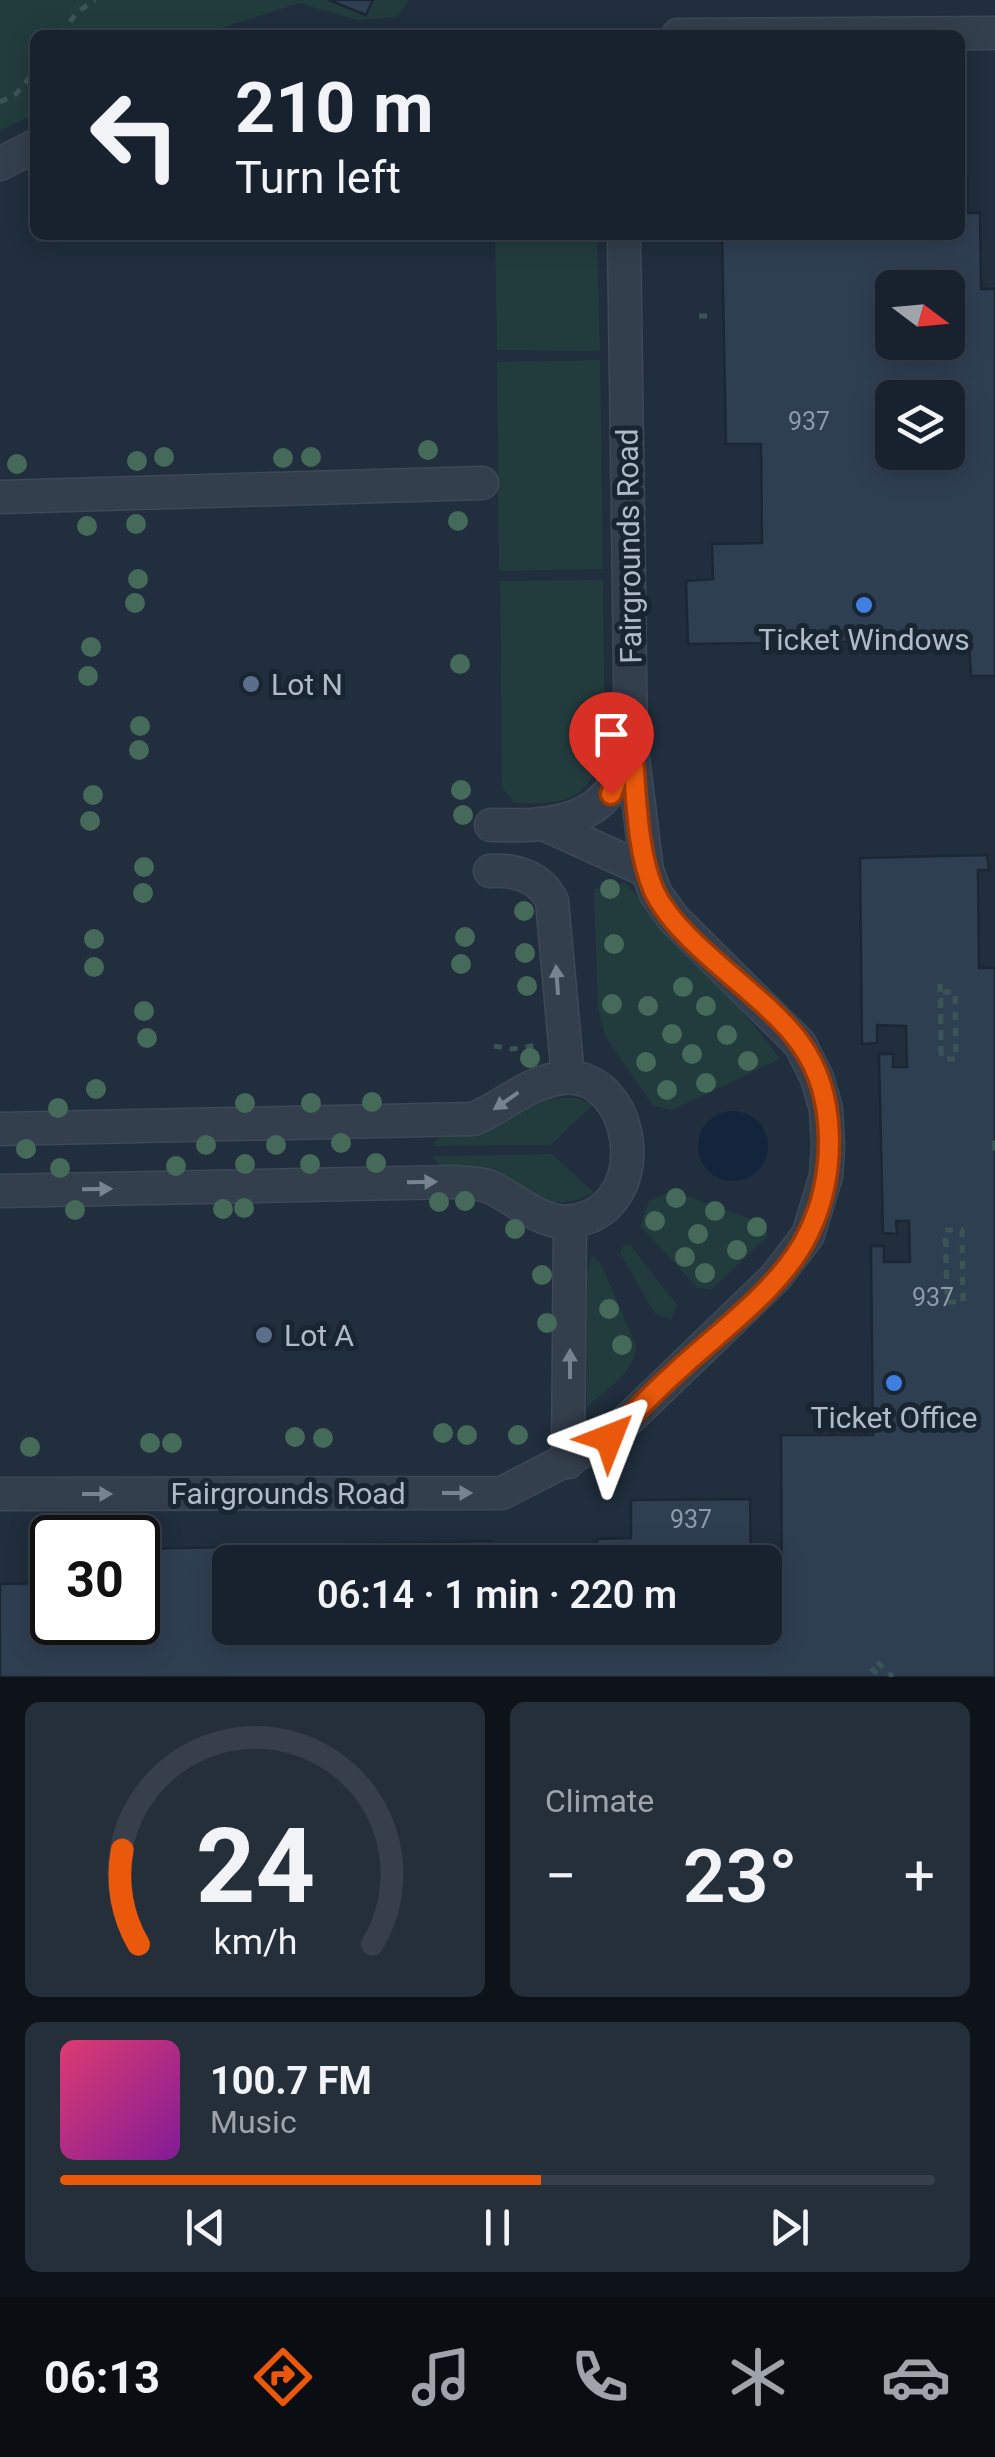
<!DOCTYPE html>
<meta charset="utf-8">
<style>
:root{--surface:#18222e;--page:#252f3a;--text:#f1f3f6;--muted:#9fa4aa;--line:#363f4a;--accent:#ea580c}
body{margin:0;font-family:Roboto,sans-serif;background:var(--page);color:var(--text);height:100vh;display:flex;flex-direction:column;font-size:38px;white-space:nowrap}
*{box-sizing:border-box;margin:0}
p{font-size:32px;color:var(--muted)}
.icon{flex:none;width:55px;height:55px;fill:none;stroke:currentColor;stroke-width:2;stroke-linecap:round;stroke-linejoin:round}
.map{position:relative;height:1677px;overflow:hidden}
.side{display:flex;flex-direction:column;gap:25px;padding:25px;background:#0d1319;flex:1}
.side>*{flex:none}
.hud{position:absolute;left:30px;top:30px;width:935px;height:210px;border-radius:15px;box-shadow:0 5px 25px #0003,0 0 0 2px var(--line);background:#18222e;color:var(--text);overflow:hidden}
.needle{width:65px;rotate:106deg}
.buttons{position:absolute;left:875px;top:270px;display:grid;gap:20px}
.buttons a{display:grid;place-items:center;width:90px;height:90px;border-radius:15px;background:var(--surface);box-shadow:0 5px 25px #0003,0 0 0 2px var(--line);font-size:50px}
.speed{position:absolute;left:30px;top:1515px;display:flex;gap:20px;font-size:50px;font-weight:700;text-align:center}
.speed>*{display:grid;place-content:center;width:130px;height:130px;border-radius:50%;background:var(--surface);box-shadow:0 5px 25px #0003,0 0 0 2px var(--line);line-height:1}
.speed .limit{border:5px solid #111;border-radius:15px;background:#fff;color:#111}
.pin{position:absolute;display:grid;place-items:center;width:85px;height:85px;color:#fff;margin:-102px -42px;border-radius:50% 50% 50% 0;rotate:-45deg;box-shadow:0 0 10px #0007}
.pin .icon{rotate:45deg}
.me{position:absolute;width:110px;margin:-55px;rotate:45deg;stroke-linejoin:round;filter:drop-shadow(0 0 8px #0008)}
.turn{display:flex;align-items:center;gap:35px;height:210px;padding:0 40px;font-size:45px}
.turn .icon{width:130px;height:130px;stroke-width:2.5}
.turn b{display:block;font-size:70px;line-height:85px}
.big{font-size:75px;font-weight:600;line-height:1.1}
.side .card{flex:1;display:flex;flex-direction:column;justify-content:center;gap:15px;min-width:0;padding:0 35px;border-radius:15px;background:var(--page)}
.side .dial{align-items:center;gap:0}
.dial svg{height:260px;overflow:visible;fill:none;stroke:var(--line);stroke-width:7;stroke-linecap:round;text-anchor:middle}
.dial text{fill:var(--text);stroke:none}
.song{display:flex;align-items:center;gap:30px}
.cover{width:120px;height:120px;border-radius:15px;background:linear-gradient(135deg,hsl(340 70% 55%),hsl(290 70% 35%))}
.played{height:10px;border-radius:5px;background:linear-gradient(90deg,var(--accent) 55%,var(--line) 55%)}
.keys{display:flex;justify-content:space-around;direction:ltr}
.heat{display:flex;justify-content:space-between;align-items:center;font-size:55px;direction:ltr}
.side .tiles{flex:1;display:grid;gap:25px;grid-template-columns:1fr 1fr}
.card:last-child{grid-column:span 2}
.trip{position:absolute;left:212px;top:1545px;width:570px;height:100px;border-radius:15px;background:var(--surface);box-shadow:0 5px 25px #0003,0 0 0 2px var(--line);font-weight:600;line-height:100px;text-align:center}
.tab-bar{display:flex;height:160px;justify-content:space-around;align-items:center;background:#0a0e12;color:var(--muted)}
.tab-bar .icon{width:70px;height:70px}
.tab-bar .current{color:var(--accent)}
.tab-bar b{font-size:45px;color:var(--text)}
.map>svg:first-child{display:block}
.green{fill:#223c3e}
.water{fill:#13253c}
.building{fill:#2f3f52;stroke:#1c2734;stroke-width:2.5;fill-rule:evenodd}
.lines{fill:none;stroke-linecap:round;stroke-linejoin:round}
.minor-casing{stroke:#3e4856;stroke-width:35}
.path{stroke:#3b5556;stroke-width:5;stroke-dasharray:8 8;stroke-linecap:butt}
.minor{stroke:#343f4d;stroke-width:32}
.tree{fill:#466a59}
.oneway{fill:#788391}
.route-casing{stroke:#983908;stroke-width:25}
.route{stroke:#ea580c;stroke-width:18}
.shop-dot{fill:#3f7fe0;stroke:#1a2532;stroke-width:4}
.service-dot{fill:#5c6f8a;stroke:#1a2532;stroke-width:4}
.labels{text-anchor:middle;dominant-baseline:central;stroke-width:10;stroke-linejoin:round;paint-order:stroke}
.number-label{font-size:25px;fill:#8e9aaa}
.street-label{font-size:30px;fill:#b0bac9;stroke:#1a2532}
.poi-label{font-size:30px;fill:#b0bac9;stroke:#1a2532}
</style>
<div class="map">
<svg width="995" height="1677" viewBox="0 0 995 1677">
<rect width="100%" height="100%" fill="#202e3d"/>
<path class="green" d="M 0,0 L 409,0 L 397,17 L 357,20 L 299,3 L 201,35 L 35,35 L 35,114 L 0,130 Z
M 495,235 L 597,235 L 600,351 L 497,350 Z
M 600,360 L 603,569 L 499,571 L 497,362 Z
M 603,580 L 605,747 C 589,801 566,805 514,803 L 502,788 L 500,581 Z
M 625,882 C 675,942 734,996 780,1059 L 672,1110 L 652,1105 L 605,1036 L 598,1008 L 594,889 Z
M 545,1098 L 578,1098 L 593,1105 L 551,1145 L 432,1146 L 438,1138 L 495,1128 Z
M 552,1154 L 594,1193 C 549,1214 540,1195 501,1176 C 480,1166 461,1165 439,1165 L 432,1156 Z
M 673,1191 L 764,1224 L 768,1236 L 712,1289 L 698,1288 L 640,1226 L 649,1201 Z
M 630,1245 L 677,1305 L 671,1319 L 655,1314 L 620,1253 L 623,1246 Z
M 592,1256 L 600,1262 L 636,1345 C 636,1372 606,1389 587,1407 L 587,1273 Z"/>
<path class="water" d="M698 1146a35 35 0 1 1 70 0a35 35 0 1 1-70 0Z"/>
<path class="building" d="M 329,0 L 373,0 L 366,15 Z
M 960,179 L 967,179 L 967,213 L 980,213 L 981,289 L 995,289 L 995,676 L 971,676 L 969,640 L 688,644 L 686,581 L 713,579 L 712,544 L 762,543 L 761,444 L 726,444 L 722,235 L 960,235 ZM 892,288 L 948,288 L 948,342 L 892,342 ZM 892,398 L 948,398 L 948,452 L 892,452 Z
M 987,855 L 989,870 L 978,870 L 979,968 L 995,968 L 995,1677 L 0,1677 L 0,1584 L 52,1583 L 52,1622 L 138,1622 L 138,1549 L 491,1541 L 491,1562 L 230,1562 L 230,1628 L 765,1628 L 765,1608 L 782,1608 L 781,1435 L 873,1435 L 871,1246 L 884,1246 L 884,1262 L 910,1262 L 909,1221 L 896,1221 L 897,1234 L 883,1233 L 879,1054 L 893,1054 L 893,1067 L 907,1067 L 906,1026 L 877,1025 L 877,1043 L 862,1044 L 860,858 Z
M 750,1499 L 751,1562 L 596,1562 L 597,1539 L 631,1538 L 631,1500 Z"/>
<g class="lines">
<g class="minor-casing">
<path id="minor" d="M 678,35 L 995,33
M 0,164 L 35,146
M 0,497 L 482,483
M 491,825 C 555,827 610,823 629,751
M 546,825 L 647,871
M 490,871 C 515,869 541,877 552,901 L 568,1077
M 0,1129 L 473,1119 C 505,1106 527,1082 562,1078 C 634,1069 658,1206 574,1221 C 543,1227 515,1198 490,1187 C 479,1183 464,1183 452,1182 L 0,1191
M 568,1462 L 570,1222
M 0,1494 L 502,1493 L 609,1438 L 775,1278 L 808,1235 L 826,1176 L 828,1146 L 826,1109 L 817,1078 L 800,1044 L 674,919 L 656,894 L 647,871 L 631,742 L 624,235"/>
</g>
<path class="path" d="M 61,35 L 77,12 L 95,0
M 0,102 L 15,95 L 35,71
M 699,316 L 712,316
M 940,984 L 941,1052 L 942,1059 L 956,1059 L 955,992 L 941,992 L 941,1055
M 494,1046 L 512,1049 L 538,1045
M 992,1143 L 995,1143
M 992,1148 L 995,1148
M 946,1239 L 947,1302 L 963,1302 L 962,1230 L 945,1230 L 947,1299
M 877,1662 L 893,1677
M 871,1668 L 881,1677"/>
<use href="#minor" class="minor"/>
</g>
<g class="tree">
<circle cx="428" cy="450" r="10"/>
<circle cx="164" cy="457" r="10"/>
<circle cx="311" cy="457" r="10"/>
<circle cx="283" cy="458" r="10"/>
<circle cx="137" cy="461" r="10"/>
<circle cx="17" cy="464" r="10"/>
<circle cx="458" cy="521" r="10"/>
<circle cx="136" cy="524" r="10"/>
<circle cx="87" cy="526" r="10"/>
<circle cx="138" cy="579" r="10"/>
<circle cx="135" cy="603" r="10"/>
<circle cx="91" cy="647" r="10"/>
<circle cx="460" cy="664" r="10"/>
<circle cx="88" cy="676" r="10"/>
<circle cx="140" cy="726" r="10"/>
<circle cx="139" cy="750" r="10"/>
<circle cx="461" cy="790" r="10"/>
<circle cx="93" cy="795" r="10"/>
<circle cx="463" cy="815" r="10"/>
<circle cx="90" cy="821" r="10"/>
<circle cx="144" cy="867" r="10"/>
<circle cx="610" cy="889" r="10"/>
<circle cx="143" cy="893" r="10"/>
<circle cx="524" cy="911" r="10"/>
<circle cx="465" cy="937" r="10"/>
<circle cx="94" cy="939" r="10"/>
<circle cx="614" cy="944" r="10"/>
<circle cx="525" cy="953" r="10"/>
<circle cx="461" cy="964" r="10"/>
<circle cx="94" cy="967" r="10"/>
<circle cx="527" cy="986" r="10"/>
<circle cx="683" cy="987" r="10"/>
<circle cx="612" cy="1004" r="10"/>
<circle cx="648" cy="1006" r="10"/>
<circle cx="706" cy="1006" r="10"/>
<circle cx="144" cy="1011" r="10"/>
<circle cx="672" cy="1034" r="10"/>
<circle cx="727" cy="1035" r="10"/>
<circle cx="147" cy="1038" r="10"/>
<circle cx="692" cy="1054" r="10"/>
<circle cx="530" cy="1058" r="10"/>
<circle cx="748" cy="1061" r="10"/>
<circle cx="646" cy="1062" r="10"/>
<circle cx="706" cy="1083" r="10"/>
<circle cx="96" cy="1089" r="10"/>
<circle cx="667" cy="1090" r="10"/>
<circle cx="372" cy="1102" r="10"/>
<circle cx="245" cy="1103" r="10"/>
<circle cx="311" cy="1103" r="10"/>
<circle cx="58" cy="1108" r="10"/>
<circle cx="341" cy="1143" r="10"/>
<circle cx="206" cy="1145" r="10"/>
<circle cx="276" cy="1145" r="10"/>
<circle cx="26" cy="1149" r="10"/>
<circle cx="376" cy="1163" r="10"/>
<circle cx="245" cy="1164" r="10"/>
<circle cx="310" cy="1164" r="10"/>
<circle cx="176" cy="1166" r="10"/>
<circle cx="60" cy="1168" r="10"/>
<circle cx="676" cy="1198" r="10"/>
<circle cx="465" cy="1201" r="10"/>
<circle cx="439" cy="1202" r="10"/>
<circle cx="244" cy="1208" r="10"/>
<circle cx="223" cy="1209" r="10"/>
<circle cx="75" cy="1210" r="10"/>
<circle cx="715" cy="1211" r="10"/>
<circle cx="655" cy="1221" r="10"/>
<circle cx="757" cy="1227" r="10"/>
<circle cx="515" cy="1229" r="10"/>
<circle cx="698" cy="1234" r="10"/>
<circle cx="737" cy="1250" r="10"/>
<circle cx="685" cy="1257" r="10"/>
<circle cx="705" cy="1273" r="10"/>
<circle cx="542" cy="1275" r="10"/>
<circle cx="609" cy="1309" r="10"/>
<circle cx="547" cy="1323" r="10"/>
<circle cx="622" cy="1345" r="10"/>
<circle cx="443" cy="1433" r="10"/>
<circle cx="467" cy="1435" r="10"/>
<circle cx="518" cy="1435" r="10"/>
<circle cx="295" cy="1437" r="10"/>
<circle cx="323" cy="1438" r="10"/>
<circle cx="150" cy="1443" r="10"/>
<circle cx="172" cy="1443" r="10"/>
<circle cx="30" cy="1447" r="10"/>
</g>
<defs><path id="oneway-solid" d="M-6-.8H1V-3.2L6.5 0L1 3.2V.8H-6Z" transform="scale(2.5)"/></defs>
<g class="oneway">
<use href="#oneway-solid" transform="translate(557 980) rotate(-94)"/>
<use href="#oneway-solid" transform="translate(506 1101) rotate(145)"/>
<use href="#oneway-solid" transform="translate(422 1182) rotate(-1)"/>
<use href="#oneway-solid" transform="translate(97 1189) rotate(-1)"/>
<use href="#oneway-solid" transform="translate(570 1364) rotate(-90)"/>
<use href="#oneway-solid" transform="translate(457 1493)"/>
<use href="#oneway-solid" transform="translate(97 1494)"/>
</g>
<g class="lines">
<g class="route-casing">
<path id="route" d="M 609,1438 C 631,1417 651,1394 674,1374 C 718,1332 783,1288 809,1232 C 836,1176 838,1095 800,1043 C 764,993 680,946 654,891 C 635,847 637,788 631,742 L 611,794"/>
</g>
<use href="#route" class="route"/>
</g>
<g class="shop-dot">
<circle cx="864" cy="605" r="10"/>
<circle cx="894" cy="1383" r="10"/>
</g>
<g class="service-dot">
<circle cx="251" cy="684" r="10"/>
<circle cx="264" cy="1335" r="10"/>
</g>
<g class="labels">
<g class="number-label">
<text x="809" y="421">937</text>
<text x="933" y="1297">937</text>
<text x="691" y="1519">937</text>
</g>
<g class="street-label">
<text transform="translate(629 546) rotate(-91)">Fairgrounds Road</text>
<text x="288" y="1493">Fairgrounds Road</text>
</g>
<g class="poi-label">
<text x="864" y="639">Ticket Windows</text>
<text x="271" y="684" text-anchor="start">Lot N</text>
<text x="284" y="1335" text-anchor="start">Lot A</text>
<text x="894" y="1417">Ticket Office</text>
</g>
</g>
</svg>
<div class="buttons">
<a><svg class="needle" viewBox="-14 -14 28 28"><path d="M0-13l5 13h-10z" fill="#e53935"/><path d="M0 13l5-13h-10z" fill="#9fa4aa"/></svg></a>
<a><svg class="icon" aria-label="layers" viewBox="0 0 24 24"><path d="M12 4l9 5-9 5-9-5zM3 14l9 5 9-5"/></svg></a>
</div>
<div class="speed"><div class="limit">30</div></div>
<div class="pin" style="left:611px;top:794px;background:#d93025"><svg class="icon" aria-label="arrive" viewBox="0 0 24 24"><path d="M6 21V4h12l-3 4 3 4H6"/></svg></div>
<svg class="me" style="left:609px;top:1438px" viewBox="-20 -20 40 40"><path d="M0-17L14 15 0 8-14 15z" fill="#ea580c" stroke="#fff" stroke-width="4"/></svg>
<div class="trip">06:14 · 1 min · 220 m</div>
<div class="hud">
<div class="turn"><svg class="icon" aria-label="left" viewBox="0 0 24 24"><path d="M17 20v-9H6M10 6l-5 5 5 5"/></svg><div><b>210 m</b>Turn left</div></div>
</div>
</div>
<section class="side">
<div class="tiles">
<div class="card dial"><svg viewBox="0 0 100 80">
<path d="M14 69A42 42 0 1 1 86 69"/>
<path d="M14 69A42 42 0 0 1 9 40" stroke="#ea580c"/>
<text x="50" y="56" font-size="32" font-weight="700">24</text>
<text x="50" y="72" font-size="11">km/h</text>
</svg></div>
<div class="card"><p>Climate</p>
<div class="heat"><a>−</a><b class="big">23°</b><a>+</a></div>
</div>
<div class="card">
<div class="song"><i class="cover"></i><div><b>100.7 FM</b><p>Music</p></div></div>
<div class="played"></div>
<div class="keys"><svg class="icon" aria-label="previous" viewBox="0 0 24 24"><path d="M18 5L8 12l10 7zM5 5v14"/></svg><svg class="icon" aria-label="pause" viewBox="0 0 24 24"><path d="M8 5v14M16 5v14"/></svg><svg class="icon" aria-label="next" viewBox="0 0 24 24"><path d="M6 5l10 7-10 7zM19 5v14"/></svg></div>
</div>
</div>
</section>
<nav class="tab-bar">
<b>06:13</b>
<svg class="icon current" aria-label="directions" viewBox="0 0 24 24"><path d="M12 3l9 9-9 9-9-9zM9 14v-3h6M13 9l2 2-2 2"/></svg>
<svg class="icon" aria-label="music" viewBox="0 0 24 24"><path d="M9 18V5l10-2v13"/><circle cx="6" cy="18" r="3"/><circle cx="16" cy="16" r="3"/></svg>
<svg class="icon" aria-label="phone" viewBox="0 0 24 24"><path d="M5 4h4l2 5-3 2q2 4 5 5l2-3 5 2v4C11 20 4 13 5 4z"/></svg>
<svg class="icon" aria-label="climate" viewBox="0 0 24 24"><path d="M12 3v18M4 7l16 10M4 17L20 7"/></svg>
<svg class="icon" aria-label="car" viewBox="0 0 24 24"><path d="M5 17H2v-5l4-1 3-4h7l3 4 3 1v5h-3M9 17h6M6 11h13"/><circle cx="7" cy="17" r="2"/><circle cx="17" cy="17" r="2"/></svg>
</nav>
